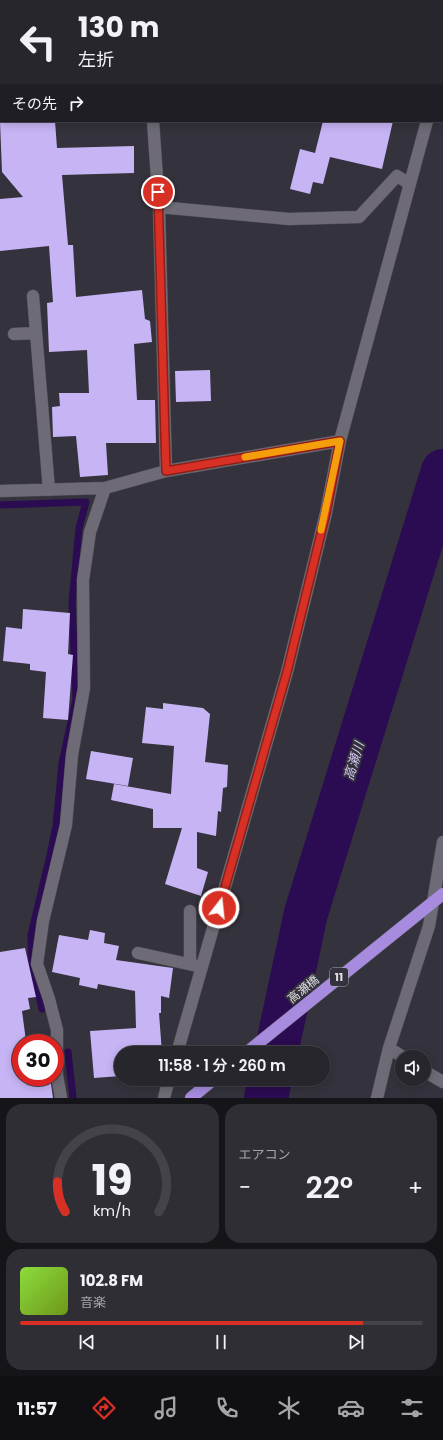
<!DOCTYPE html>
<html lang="ja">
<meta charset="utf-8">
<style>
:root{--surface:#27262d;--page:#2f2e35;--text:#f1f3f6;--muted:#a4a5aa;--line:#434349;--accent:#d93025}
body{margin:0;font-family:Poppins,"Noto Sans JP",sans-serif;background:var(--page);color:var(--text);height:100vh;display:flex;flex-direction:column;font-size:15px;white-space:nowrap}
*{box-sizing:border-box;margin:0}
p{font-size:13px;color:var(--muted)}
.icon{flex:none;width:22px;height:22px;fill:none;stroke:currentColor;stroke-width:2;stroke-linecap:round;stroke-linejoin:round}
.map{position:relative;height:1098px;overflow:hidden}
.sheet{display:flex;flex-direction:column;gap:6px;padding:6px;background:#151519;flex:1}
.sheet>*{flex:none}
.guide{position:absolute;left:0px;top:0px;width:443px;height:122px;box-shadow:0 2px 10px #0003,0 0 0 1px var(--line);background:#27262d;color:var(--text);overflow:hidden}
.buttons{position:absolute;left:395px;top:1050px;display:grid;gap:8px}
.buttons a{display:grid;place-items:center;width:36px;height:36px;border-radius:50%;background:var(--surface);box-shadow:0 2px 10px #0003,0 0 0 1px var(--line);font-size:20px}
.speed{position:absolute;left:12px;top:1034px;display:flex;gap:8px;font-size:20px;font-weight:700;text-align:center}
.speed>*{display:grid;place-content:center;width:52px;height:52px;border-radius:50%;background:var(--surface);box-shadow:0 2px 10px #0003,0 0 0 1px var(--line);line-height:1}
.speed .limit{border:6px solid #d22;background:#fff;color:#111}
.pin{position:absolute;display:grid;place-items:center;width:34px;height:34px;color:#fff;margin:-17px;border:2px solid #fff;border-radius:50%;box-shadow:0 1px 4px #0007}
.me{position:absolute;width:44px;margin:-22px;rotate:16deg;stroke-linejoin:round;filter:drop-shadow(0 0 3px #0008)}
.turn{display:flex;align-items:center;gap:14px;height:84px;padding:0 12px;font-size:18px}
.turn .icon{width:52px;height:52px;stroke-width:2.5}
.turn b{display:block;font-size:28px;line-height:34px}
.then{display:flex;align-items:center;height:38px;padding:0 12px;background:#0003;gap:8px;font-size:15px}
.big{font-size:30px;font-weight:600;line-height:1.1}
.sheet .widget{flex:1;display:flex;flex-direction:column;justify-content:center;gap:6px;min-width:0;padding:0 14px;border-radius:16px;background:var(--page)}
.sheet .dial{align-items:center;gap:0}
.dial svg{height:104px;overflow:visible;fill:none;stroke:var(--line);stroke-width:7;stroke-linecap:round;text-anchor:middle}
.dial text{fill:var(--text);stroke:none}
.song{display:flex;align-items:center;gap:12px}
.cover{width:48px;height:48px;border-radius:6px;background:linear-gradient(135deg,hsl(90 70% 55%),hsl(80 70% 35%))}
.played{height:4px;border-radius:2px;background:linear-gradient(90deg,var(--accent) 85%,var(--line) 85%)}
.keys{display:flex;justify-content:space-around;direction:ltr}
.heat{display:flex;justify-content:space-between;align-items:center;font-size:22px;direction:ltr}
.sheet .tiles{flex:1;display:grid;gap:6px;grid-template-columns:1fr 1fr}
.widget:last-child{grid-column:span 2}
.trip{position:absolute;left:114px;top:1046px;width:216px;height:40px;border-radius:20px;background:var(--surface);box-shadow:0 2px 10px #0003,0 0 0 1px var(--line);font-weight:600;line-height:40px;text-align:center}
.tabs{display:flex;height:64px;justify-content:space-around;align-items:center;background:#100f12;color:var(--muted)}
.tabs .icon{width:28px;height:28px}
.tabs .current{color:var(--accent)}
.tabs b{font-size:18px;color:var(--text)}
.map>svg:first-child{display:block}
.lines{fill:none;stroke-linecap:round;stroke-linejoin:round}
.stream{stroke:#2b0b51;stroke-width:7}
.river{stroke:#2b0b51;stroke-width:44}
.building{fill:#c7b4f5}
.street-casing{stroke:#535059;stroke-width:13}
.highway-casing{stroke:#535059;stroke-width:13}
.street{stroke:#6e6b76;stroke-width:12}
.highway{stroke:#a68bde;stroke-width:12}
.route-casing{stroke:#8d1f18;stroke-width:10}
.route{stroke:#d93025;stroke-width:7}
.slow{stroke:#f59e0b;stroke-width:7}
.labels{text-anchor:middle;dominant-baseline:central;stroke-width:4;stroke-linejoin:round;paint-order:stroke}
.shield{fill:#34323c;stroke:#acabb2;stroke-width:1}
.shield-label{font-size:11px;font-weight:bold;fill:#e0dfe5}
.street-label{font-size:12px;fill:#e0dfe5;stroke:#34323c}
.water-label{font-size:13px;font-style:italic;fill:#d5c9f3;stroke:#34323c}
</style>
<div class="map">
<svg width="443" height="1098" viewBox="0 0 443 1098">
<rect width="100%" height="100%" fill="#34323c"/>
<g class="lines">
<path class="stream" d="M 0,505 L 86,502 L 79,528 L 72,603 L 76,699 L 62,763 L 56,826 L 50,855 L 31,935 L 32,966 L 42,1009
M 68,1052 L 73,1098"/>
<path class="river" d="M 276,1053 L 306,913 L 443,471
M 266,1098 L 270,1079"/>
</g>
<path class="building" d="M 0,121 L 55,121 L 57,148 L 134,146 L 134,173 L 62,175 L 68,245 L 73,245 L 76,297 L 142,290 L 145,319 L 150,321 L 152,342 L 134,344 L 137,400 L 155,400 L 156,443 L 106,443 L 108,475 L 80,477 L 76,436 L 53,437 L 52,407 L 60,406 L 59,393 L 89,393 L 87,350 L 49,352 L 47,303 L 53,302 L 49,246 L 0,251 L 0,199 L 23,197 L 2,172 Z
M 323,121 L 393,121 L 382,169 L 330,157 L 323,184 L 313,182 L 310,194 L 290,189 L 300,149 L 315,153 Z
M 210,370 L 211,401 L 176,402 L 175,371 Z
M 23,609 L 70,613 L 68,654 L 73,655 L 68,720 L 43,718 L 46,672 L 30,670 L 30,664 L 3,661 L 6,627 L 22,629 Z
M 163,703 L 203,708 L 210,714 L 205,762 L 228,765 L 227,787 L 223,788 L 221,812 L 218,811 L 216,836 L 197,832 L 197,868 L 208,872 L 201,896 L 165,884 L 182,828 L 153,828 L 153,809 L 111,800 L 114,784 L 171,794 L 174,746 L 142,743 L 146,707 L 163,709 Z
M 91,751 L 133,758 L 128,786 L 86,779 Z
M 90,930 L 105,933 L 104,943 L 119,946 L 116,960 L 173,968 L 169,998 L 161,996 L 161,1013 L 159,1013 L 162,1053 L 121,1053 L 121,1076 L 94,1078 L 90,1031 L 136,1028 L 135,991 L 98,984 L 97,989 L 79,985 L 80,978 L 52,972 L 59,935 L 88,940 Z
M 25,948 L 36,997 L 28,998 L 30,1009 L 22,1011 L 26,1041 L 21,1042 L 21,1077 L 50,1077 L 53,1098 L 0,1098 L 0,952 Z"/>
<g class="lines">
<g class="street-casing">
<path id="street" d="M 147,0 L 147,1
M 442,67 L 443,63
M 0,79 L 1,78
M 153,121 L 159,207 L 166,471
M 159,207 L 289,219 L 359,217 L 397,176 L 410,184
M 33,296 L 49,490
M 14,334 L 36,333
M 0,491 L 105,488 L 166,471 L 340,441
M 190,911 L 190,964
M 138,953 L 202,967
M 389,1048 L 403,1057
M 177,1053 L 287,672 L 326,513 L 340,441 L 427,121
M 424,1071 L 443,1082
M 61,1098 L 57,1075 L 57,1030 L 49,999 L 37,964 L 43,921 L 66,825 L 72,755 L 84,688 L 83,580 L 90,532 L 105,488
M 164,1098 L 169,1079
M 377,1098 L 389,1048 L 429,926 L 443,842"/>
</g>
<g class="highway-casing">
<path id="highway" d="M 246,1053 L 443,894
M 191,1098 L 214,1079"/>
</g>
<use href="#street" class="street"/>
<use href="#highway" class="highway"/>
</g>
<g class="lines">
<g class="route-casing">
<path id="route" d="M 158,192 L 166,471 L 340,441 L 326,513 L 287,672 L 219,908"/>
</g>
<use href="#route" class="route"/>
<path class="slow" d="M 245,457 L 340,441 L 321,530"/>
</g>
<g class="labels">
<rect class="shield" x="330" y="968" width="18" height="18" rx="3"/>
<g class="shield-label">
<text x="339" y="977">11</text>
</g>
<g class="street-label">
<text transform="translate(303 989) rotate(-39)">高瀬橋</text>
</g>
<g class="water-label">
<text transform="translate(354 761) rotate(-73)">高瀬川</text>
</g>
</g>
</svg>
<div class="buttons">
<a><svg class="icon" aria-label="sound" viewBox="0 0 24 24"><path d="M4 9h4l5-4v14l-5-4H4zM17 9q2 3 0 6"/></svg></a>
</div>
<div class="speed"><div class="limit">30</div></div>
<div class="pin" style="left:158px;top:192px;background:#d93025"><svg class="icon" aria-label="arrive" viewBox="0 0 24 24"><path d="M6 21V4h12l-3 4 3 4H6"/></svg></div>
<svg class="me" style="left:219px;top:908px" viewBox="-20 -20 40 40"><circle r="17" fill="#d93025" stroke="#fff" stroke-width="3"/><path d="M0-11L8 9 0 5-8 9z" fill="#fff"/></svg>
<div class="trip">11:58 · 1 分 · 260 m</div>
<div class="guide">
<div class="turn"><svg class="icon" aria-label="left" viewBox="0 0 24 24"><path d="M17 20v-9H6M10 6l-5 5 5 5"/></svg><div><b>130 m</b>左折</div></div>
<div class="then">その先<svg class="icon" aria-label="right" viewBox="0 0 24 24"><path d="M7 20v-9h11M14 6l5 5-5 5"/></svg></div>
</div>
</div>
<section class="sheet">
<div class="tiles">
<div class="widget dial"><svg viewBox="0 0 100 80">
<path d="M14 69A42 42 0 1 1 86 69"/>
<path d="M14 69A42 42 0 0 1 8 46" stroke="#d93025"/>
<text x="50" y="56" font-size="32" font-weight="700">19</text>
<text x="50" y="72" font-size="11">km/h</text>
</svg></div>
<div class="widget"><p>エアコン</p>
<div class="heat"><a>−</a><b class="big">22°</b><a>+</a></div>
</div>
<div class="widget">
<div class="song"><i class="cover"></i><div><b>102.8 FM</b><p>音楽</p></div></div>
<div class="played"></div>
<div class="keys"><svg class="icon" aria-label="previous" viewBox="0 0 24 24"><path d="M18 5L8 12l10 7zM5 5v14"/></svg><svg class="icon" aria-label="pause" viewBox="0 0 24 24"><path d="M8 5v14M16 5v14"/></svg><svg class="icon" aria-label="next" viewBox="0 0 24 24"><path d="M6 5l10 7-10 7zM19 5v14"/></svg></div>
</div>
</div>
</section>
<nav class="tabs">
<b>11:57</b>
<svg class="icon current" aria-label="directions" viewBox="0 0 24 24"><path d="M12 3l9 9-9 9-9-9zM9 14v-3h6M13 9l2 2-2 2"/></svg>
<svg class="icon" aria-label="music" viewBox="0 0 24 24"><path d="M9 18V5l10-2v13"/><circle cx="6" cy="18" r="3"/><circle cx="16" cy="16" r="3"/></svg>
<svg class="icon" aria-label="phone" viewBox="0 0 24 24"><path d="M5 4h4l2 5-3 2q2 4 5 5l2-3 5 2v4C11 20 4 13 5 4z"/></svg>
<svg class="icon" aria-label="climate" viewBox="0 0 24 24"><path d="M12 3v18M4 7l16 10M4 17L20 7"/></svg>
<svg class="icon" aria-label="car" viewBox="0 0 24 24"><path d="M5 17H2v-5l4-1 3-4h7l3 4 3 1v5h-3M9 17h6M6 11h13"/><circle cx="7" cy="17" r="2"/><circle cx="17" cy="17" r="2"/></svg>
<svg class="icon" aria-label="filters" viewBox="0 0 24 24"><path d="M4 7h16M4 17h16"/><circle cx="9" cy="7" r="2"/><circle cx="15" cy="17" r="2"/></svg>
</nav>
